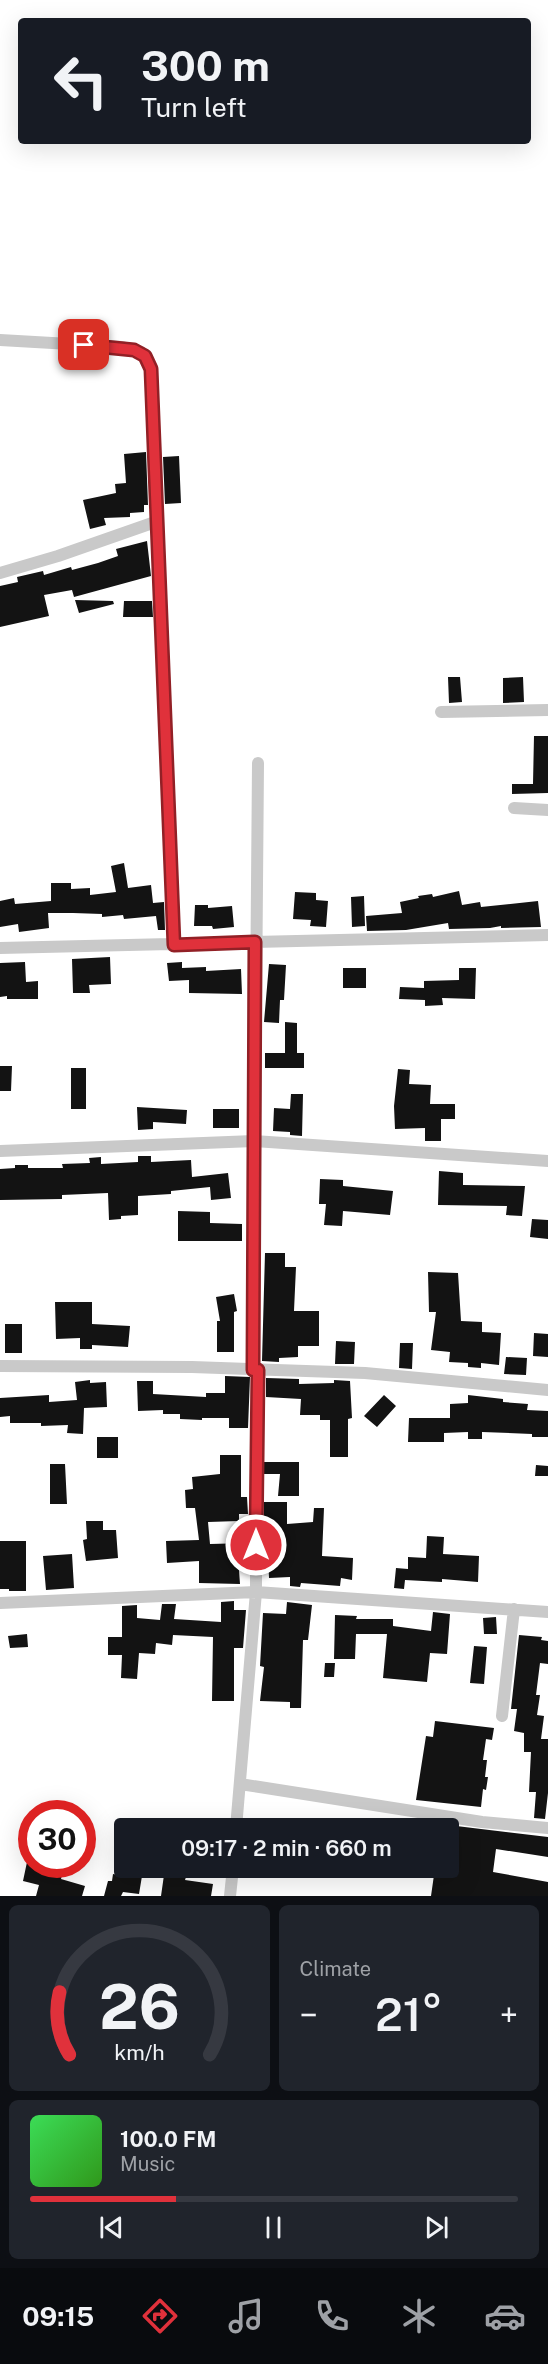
<!DOCTYPE html>
<meta charset="utf-8">
<style>
:root{--surface:#171b24;--page:#20242c;--text:#f1f3f6;--muted:#9ea1a6;--line:#363941;--accent:#e0313b}
body{margin:0;font-family:"Public Sans",sans-serif;background:var(--page);color:var(--text);height:100vh;display:flex;flex-direction:column;font-size:22px;white-space:nowrap}
*{box-sizing:border-box;margin:0}
p{font-size:20px;color:var(--muted)}
.icon{flex:none;width:33px;height:33px;fill:none;stroke:currentColor;stroke-width:2;stroke-linecap:round;stroke-linejoin:round}
.map{position:relative;height:1896px;overflow:hidden}
.sheet{display:flex;flex-direction:column;gap:9px;padding:9px;background:#0d0f14;flex:1}
.sheet>*{flex:none}
.top-card{position:absolute;left:18px;top:18px;width:513px;height:126px;border-radius:6px;box-shadow:0 6px 24px #0002;background:#171b24;color:var(--text);overflow:hidden}
.speed{position:absolute;left:18px;top:1800px;display:flex;gap:12px;font-size:30px;font-weight:700;text-align:center}
.speed>*{display:grid;place-content:center;width:78px;height:78px;border-radius:50%;background:var(--surface);box-shadow:0 6px 24px #0002;line-height:1}
.speed .limit{border:9px solid #d22;background:#fff;color:#111}
.pin{position:absolute;display:grid;place-items:center;width:51px;height:51px;color:#fff;margin:-26px;border-radius:12px;box-shadow:0 3px 9px #0006}
.me{position:absolute;width:66px;margin:-33px;rotate:0deg;stroke-linejoin:round;filter:drop-shadow(0 0 4px #0008)}
.turn{display:flex;align-items:center;gap:21px;height:126px;padding:0 24px;font-size:27px}
.turn .icon{width:78px;height:78px;stroke-width:2.5}
.turn b{display:block;font-size:42px;line-height:51px}
.big{font-size:45px;font-weight:600;line-height:1.1}
.sheet .card{flex:1;display:flex;flex-direction:column;justify-content:center;gap:9px;min-width:0;padding:0 21px;border-radius:9px;background:var(--page)}
.sheet .dial{align-items:center;gap:0}
.dial svg{height:156px;overflow:visible;fill:none;stroke:var(--line);stroke-width:7;stroke-linecap:round;text-anchor:middle}
.dial text{fill:var(--text);stroke:none}
.song{display:flex;align-items:center;gap:18px}
.cover{width:72px;height:72px;border-radius:9px;background:linear-gradient(135deg,hsl(130 70% 55%),hsl(110 70% 35%))}
.played{height:6px;border-radius:3px;background:linear-gradient(90deg,var(--accent) 30%,var(--line) 30%)}
.keys{display:flex;justify-content:space-around;direction:ltr}
.heat{display:flex;justify-content:space-between;align-items:center;font-size:33px;direction:ltr}
.sheet .tiles{flex:1;display:grid;gap:9px;grid-template-columns:1fr 1fr}
.card:last-child{grid-column:span 2}
.trip{position:absolute;left:114px;top:1818px;width:345px;height:60px;border-radius:6px;background:var(--surface);box-shadow:0 6px 24px #0002;font-weight:600;line-height:60px;text-align:center}
.tabs{display:flex;height:96px;justify-content:space-around;align-items:center;background:#090b0e;color:var(--muted)}
.tabs .icon{width:42px;height:42px}
.tabs .current{color:var(--accent)}
.tabs b{font-size:27px;color:var(--text)}
.map>svg:first-child{display:block}
.building{fill:#131313}
.lines{fill:none;stroke-linecap:round;stroke-linejoin:round}
.minor{stroke:#c9c9c9;stroke-width:12}
.route-casing{stroke:#922026;stroke-width:15}
.route{stroke:#e0313b;stroke-width:10}
</style>
<div class="map">
<svg width="548" height="1896" viewBox="0 0 548 1896">
<rect width="100%" height="100%" fill="#fff"/>
<path class="building" d="M 146,452 L 148,505 L 144,505 L 144,512 L 130,513 L 130,517 L 104,518 L 106,525 L 90,529 L 83,500 L 116,493 L 115,484 L 126,483 L 124,454 Z
M 179,456 L 181,503 L 165,504 L 163,457 Z
M 147,541 L 151,576 L 74,597 L 72,590 L 44,595 L 49,616 L 0,627 L 0,586 L 18,582 L 17,577 L 43,571 L 44,575 L 71,567 L 72,570 L 98,563 L 118,556 L 116,549 Z
M 75,600 L 113,601 L 114,604 L 79,613 Z
M 124,601 L 152,601 L 153,617 L 123,617 Z
M 448,677 L 460,677 L 462,702 L 449,703 Z
M 523,677 L 524,702 L 503,703 L 503,678 Z
M 534,736 L 548,736 L 548,793 L 512,794 L 512,784 L 533,784 Z
M 124,863 L 128,888 L 151,885 L 153,903 L 164,902 L 165,930 L 158,930 L 156,916 L 124,919 L 123,915 L 102,917 L 102,914 L 73,913 L 48,913 L 49,928 L 19,932 L 18,924 L 0,927 L 0,901 L 14,898 L 15,904 L 51,901 L 51,883 L 71,883 L 71,889 L 90,888 L 90,895 L 116,892 L 111,866 Z
M 459,891 L 462,905 L 480,902 L 481,907 L 538,901 L 541,927 L 501,928 L 501,926 L 490,928 L 449,929 L 448,923 L 406,930 L 367,931 L 366,916 L 402,913 L 400,902 L 419,898 L 418,896 L 432,894 L 433,897 Z
M 295,892 L 316,893 L 316,900 L 328,901 L 326,927 L 310,926 L 311,920 L 293,919 Z
M 364,896 L 365,926 L 352,927 L 351,897 Z
M 195,905 L 208,905 L 208,908 L 232,906 L 234,927 L 213,929 L 212,926 L 194,926 Z
M 110,957 L 111,984 L 89,985 L 90,993 L 73,993 L 72,959 Z
M 25,962 L 26,982 L 38,981 L 38,999 L 7,999 L 7,996 L 0,997 L 0,963 Z
M 182,962 L 182,968 L 206,967 L 206,971 L 241,969 L 242,994 L 189,993 L 189,980 L 169,981 L 167,963 Z
M 269,964 L 286,965 L 284,1000 L 280,1000 L 279,1023 L 264,1022 Z
M 343,968 L 366,968 L 366,988 L 343,988 Z
M 459,968 L 476,968 L 475,999 L 442,998 L 443,1005 L 425,1006 L 425,1000 L 399,999 L 400,987 L 424,988 L 424,981 L 459,980 Z
M 285,1022 L 297,1023 L 297,1053 L 304,1053 L 304,1068 L 265,1068 L 265,1053 L 285,1053 Z
M 0,1066 L 12,1066 L 11,1091 L 0,1091 Z
M 71,1068 L 86,1068 L 86,1109 L 71,1109 Z
M 398,1069 L 410,1070 L 409,1084 L 431,1085 L 430,1104 L 455,1104 L 455,1119 L 441,1119 L 441,1141 L 425,1141 L 425,1128 L 395,1129 L 394,1106 Z
M 291,1094 L 303,1094 L 302,1136 L 290,1135 L 290,1132 L 273,1131 L 274,1108 L 290,1109 Z
M 137,1107 L 187,1110 L 186,1124 L 153,1122 L 153,1129 L 138,1130 Z
M 213,1109 L 239,1109 L 239,1128 L 213,1128 Z
M 138,1156 L 151,1156 L 151,1162 L 191,1160 L 192,1177 L 228,1173 L 231,1198 L 211,1200 L 210,1187 L 171,1191 L 171,1194 L 138,1196 L 138,1215 L 121,1216 L 121,1219 L 109,1220 L 108,1193 L 62,1195 L 62,1199 L 0,1200 L 0,1169 L 15,1168 L 15,1165 L 28,1165 L 28,1168 L 63,1168 L 62,1164 L 90,1163 L 89,1158 L 101,1157 L 101,1164 L 138,1162 Z
M 439,1171 L 463,1173 L 463,1185 L 525,1186 L 522,1216 L 506,1215 L 507,1206 L 438,1205 Z
M 320,1179 L 343,1180 L 343,1186 L 393,1191 L 390,1215 L 343,1211 L 342,1226 L 324,1225 L 326,1204 L 319,1204 Z
M 178,1211 L 210,1212 L 210,1223 L 242,1224 L 242,1241 L 178,1241 Z
M 532,1219 L 548,1220 L 548,1239 L 530,1237 Z
M 265,1253 L 285,1253 L 285,1267 L 296,1267 L 294,1311 L 319,1311 L 319,1346 L 298,1346 L 298,1357 L 279,1358 L 279,1362 L 262,1361 Z
M 428,1272 L 458,1273 L 461,1321 L 482,1322 L 482,1332 L 501,1333 L 499,1365 L 481,1363 L 481,1368 L 468,1367 L 468,1363 L 449,1362 L 450,1352 L 431,1350 L 436,1312 L 429,1312 Z
M 234,1294 L 237,1311 L 234,1312 L 234,1352 L 217,1352 L 217,1321 L 220,1321 L 216,1297 Z
M 55,1302 L 92,1302 L 92,1324 L 130,1326 L 128,1347 L 92,1345 L 92,1349 L 80,1349 L 80,1338 L 56,1339 Z
M 5,1324 L 22,1324 L 22,1353 L 5,1353 Z
M 534,1333 L 548,1334 L 548,1357 L 533,1356 Z
M 336,1341 L 355,1342 L 354,1364 L 335,1364 Z
M 400,1343 L 413,1343 L 412,1369 L 399,1368 Z
M 506,1357 L 527,1358 L 526,1375 L 504,1374 Z
M 225,1376 L 250,1377 L 248,1428 L 229,1428 L 229,1418 L 202,1418 L 202,1420 L 180,1419 L 180,1414 L 163,1414 L 163,1410 L 138,1411 L 137,1381 L 153,1381 L 153,1394 L 206,1397 L 206,1393 L 225,1393 Z
M 266,1378 L 299,1379 L 299,1384 L 334,1383 L 334,1380 L 350,1381 L 352,1418 L 348,1419 L 348,1457 L 330,1457 L 330,1420 L 320,1420 L 320,1415 L 300,1415 L 301,1399 L 266,1397 Z
M 90,1380 L 90,1383 L 106,1382 L 107,1407 L 84,1408 L 83,1434 L 67,1433 L 68,1425 L 41,1426 L 41,1423 L 10,1423 L 10,1416 L 0,1417 L 0,1398 L 49,1395 L 49,1402 L 77,1400 L 75,1382 Z
M 384,1395 L 396,1406 L 377,1427 L 364,1416 Z
M 468,1395 L 503,1399 L 503,1402 L 528,1404 L 527,1410 L 548,1411 L 548,1437 L 532,1437 L 532,1434 L 482,1432 L 482,1439 L 468,1439 L 468,1432 L 444,1433 L 444,1442 L 408,1442 L 409,1418 L 450,1418 L 450,1404 L 468,1403 Z
M 97,1437 L 118,1437 L 118,1458 L 97,1458 Z
M 220,1455 L 241,1455 L 241,1497 L 247,1497 L 248,1514 L 239,1514 L 239,1521 L 208,1522 L 210,1544 L 248,1543 L 248,1556 L 238,1556 L 240,1584 L 199,1583 L 199,1561 L 167,1563 L 166,1541 L 199,1540 L 195,1508 L 186,1508 L 185,1490 L 193,1489 L 192,1477 L 220,1474 Z
M 264,1462 L 299,1462 L 299,1496 L 278,1496 L 280,1474 L 264,1474 Z
M 50,1464 L 65,1464 L 67,1504 L 50,1504 Z
M 536,1465 L 548,1466 L 548,1476 L 535,1476 Z
M 264,1502 L 287,1502 L 287,1524 L 313,1522 L 314,1508 L 324,1508 L 322,1556 L 353,1558 L 352,1580 L 341,1578 L 340,1586 L 301,1583 L 300,1587 L 290,1586 L 290,1577 L 269,1578 L 268,1556 L 264,1556 Z
M 86,1521 L 103,1521 L 103,1530 L 116,1530 L 118,1558 L 86,1561 L 83,1540 L 87,1539 Z
M 427,1536 L 444,1537 L 443,1554 L 479,1556 L 478,1582 L 442,1579 L 442,1582 L 405,1580 L 404,1589 L 394,1588 L 396,1568 L 408,1569 L 408,1557 L 426,1558 Z
M 0,1541 L 26,1541 L 26,1591 L 9,1591 L 9,1589 L 0,1589 Z
M 72,1554 L 74,1588 L 46,1590 L 43,1556 Z
M 234,1601 L 234,1610 L 246,1610 L 243,1648 L 234,1648 L 234,1701 L 212,1701 L 213,1637 L 173,1635 L 172,1645 L 156,1643 L 155,1654 L 139,1653 L 137,1679 L 121,1678 L 122,1655 L 108,1655 L 108,1637 L 122,1637 L 122,1606 L 137,1605 L 137,1618 L 160,1620 L 162,1604 L 176,1604 L 174,1619 L 221,1622 L 221,1602 Z
M 287,1602 L 312,1605 L 308,1640 L 303,1640 L 301,1708 L 290,1708 L 290,1702 L 260,1701 L 264,1667 L 260,1666 L 263,1613 L 286,1614 Z
M 433,1612 L 450,1614 L 447,1654 L 430,1653 L 427,1682 L 383,1678 L 387,1634 L 356,1634 L 355,1659 L 334,1659 L 335,1615 L 357,1616 L 356,1619 L 393,1619 L 393,1626 L 431,1631 Z
M 496,1617 L 497,1634 L 484,1634 L 483,1618 Z
M 27,1634 L 28,1647 L 10,1648 L 8,1636 Z
M 519,1635 L 542,1637 L 541,1640 L 548,1641 L 548,1664 L 540,1663 L 536,1695 L 540,1695 L 537,1715 L 544,1716 L 541,1739 L 548,1739 L 548,1793 L 545,1819 L 534,1818 L 536,1792 L 529,1792 L 531,1752 L 524,1752 L 524,1733 L 514,1731 L 517,1709 L 511,1709 Z
M 474,1646 L 487,1647 L 484,1684 L 470,1683 Z
M 325,1663 L 335,1663 L 334,1677 L 324,1677 Z
M 435,1721 L 494,1728 L 492,1740 L 486,1739 L 483,1760 L 487,1760 L 485,1777 L 488,1777 L 486,1790 L 483,1789 L 481,1807 L 416,1800 L 426,1736 L 433,1737 Z
M 448,1825 L 548,1837 L 548,1857 L 496,1849 L 493,1872 L 548,1882 L 548,1896 L 431,1896 L 435,1868 L 448,1868 Z
M 27,1862 L 64,1868 L 61,1879 L 85,1886 L 82,1896 L 36,1896 L 39,1885 L 23,1881 Z
M 165,1868 L 178,1868 L 176,1876 L 186,1877 L 185,1880 L 213,1884 L 211,1896 L 161,1896 Z
M 113,1874 L 129,1877 L 129,1874 L 142,1876 L 139,1894 L 123,1892 L 121,1896 L 104,1896 L 108,1881 L 112,1881 Z"/>
<g class="lines">
<path class="minor" d="M 0,340 L 122,347 L 141,352 L 151,369 L 174,945
M 0,573 L 58,556 L 158,521
M 441,712 L 548,710
M 514,808 L 548,810
M 0,948 L 548,935
M 0,1151 L 254,1141 L 548,1161
M 0,1366 L 192,1367 L 365,1373 L 548,1390
M 253,1370 L 258,763
M 0,1603 L 256,1592 L 548,1612
M 502,1716 L 514,1609
M 240,1784 L 482,1822 L 548,1828
M 236,1828 L 256,1592 L 256,1451 L 258,1370
M 230,1896 L 233,1868"/>
</g>
<g class="lines">
<g class="route-casing">
<path id="route" d="M 84,345 L 134,350 L 145,356 L 151,369 L 174,945 L 255,942 L 253,1370 L 258,1370 L 256,1545"/>
</g>
<use href="#route" class="route"/>
</g>
</svg>
<div class="speed"><div class="limit">30</div></div>
<div class="pin" style="left:84px;top:345px;background:#d93025"><svg class="icon" aria-label="arrive" viewBox="0 0 24 24"><path d="M6 21V4h12l-3 4 3 4H6"/></svg></div>
<svg class="me" style="left:256px;top:1545px" viewBox="-20 -20 40 40"><circle r="17" fill="#e0313b" stroke="#fff" stroke-width="3"/><path d="M0-11L8 9 0 5-8 9z" fill="#fff"/></svg>
<div class="trip">09:17 · 2 min · 660 m</div>
<div class="top-card">
<div class="turn"><svg class="icon" aria-label="left" viewBox="0 0 24 24"><path d="M17 20v-9H6M10 6l-5 5 5 5"/></svg><div><b>300 m</b>Turn left</div></div>
</div>
</div>
<section class="sheet">
<div class="tiles">
<div class="card dial"><svg viewBox="0 0 100 80">
<path d="M14 69A42 42 0 1 1 86 69"/>
<path d="M14 69A42 42 0 0 1 9 37" stroke="#e0313b"/>
<text x="50" y="56" font-size="32" font-weight="700">26</text>
<text x="50" y="72" font-size="11">km/h</text>
</svg></div>
<div class="card"><p>Climate</p>
<div class="heat"><a>−</a><b class="big">21°</b><a>+</a></div>
</div>
<div class="card">
<div class="song"><i class="cover"></i><div><b>100.0 FM</b><p>Music</p></div></div>
<div class="played"></div>
<div class="keys"><svg class="icon" aria-label="previous" viewBox="0 0 24 24"><path d="M18 5L8 12l10 7zM5 5v14"/></svg><svg class="icon" aria-label="pause" viewBox="0 0 24 24"><path d="M8 5v14M16 5v14"/></svg><svg class="icon" aria-label="next" viewBox="0 0 24 24"><path d="M6 5l10 7-10 7zM19 5v14"/></svg></div>
</div>
</div>
</section>
<nav class="tabs">
<b>09:15</b>
<svg class="icon current" aria-label="directions" viewBox="0 0 24 24"><path d="M12 3l9 9-9 9-9-9zM9 14v-3h6M13 9l2 2-2 2"/></svg>
<svg class="icon" aria-label="music" viewBox="0 0 24 24"><path d="M9 18V5l10-2v13"/><circle cx="6" cy="18" r="3"/><circle cx="16" cy="16" r="3"/></svg>
<svg class="icon" aria-label="phone" viewBox="0 0 24 24"><path d="M5 4h4l2 5-3 2q2 4 5 5l2-3 5 2v4C11 20 4 13 5 4z"/></svg>
<svg class="icon" aria-label="climate" viewBox="0 0 24 24"><path d="M12 3v18M4 7l16 10M4 17L20 7"/></svg>
<svg class="icon" aria-label="car" viewBox="0 0 24 24"><path d="M5 17H2v-5l4-1 3-4h7l3 4 3 1v5h-3M9 17h6M6 11h13"/><circle cx="7" cy="17" r="2"/><circle cx="17" cy="17" r="2"/></svg>
</nav>
